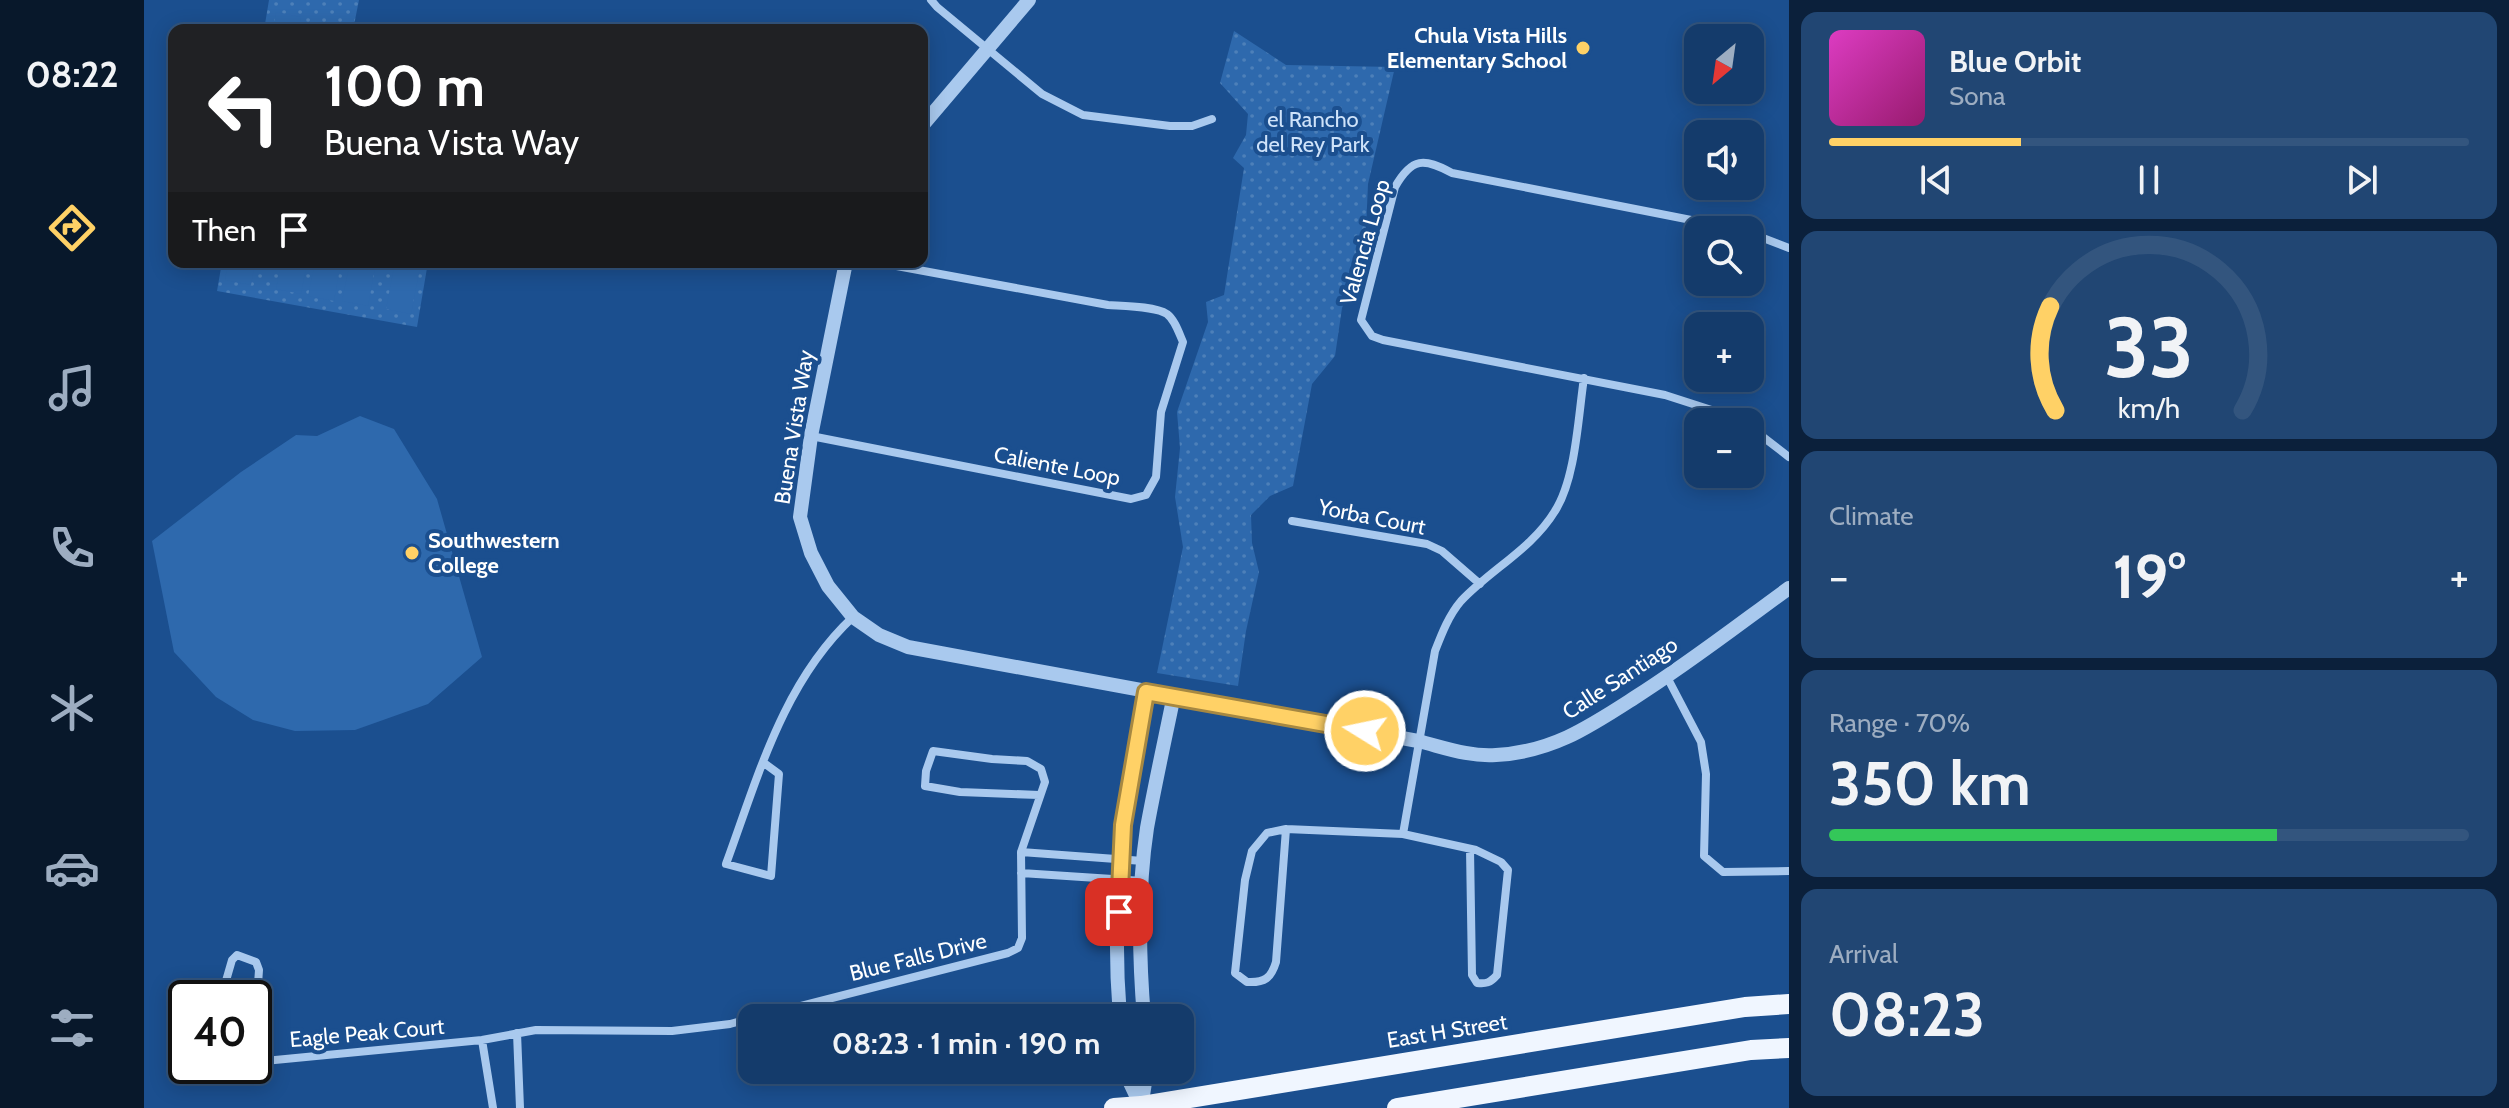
<!DOCTYPE html>
<meta charset="utf-8">
<style>
:root{--surface:#143b6b;--page:#214673;--text:#f1f3f6;--muted:#9dadc1;--line:#33557e;--accent:#ffd166}
body{margin:0;font-family:Cabin,sans-serif;background:var(--page);color:var(--text);height:100vh;display:flex;flex-direction:column;font-size:30px;white-space:nowrap}
*{box-sizing:border-box;margin:0}
p{font-size:26px;color:var(--muted)}
.icon{flex:none;width:44px;height:44px;fill:none;stroke:currentColor;stroke-width:2;stroke-linecap:round;stroke-linejoin:round}
.map{position:relative;flex:1;overflow:hidden}
.side{display:flex;flex-direction:column;gap:12px;padding:12px;background:#0b203b;width:720px}
.side>*{flex:none}
.guide{position:absolute;left:24px;top:24px;width:760px;height:244px;border-radius:16px;box-shadow:0 4px 20px #0003,0 0 0 2px var(--line);background:#202124;color:#fff;overflow:hidden}
.needle{width:52px;rotate:209deg}
.tools{position:absolute;left:1540px;top:24px;display:grid;gap:16px}
.tools a{display:grid;place-items:center;width:80px;height:80px;border-radius:16px;background:var(--surface);box-shadow:0 4px 20px #0003,0 0 0 2px var(--line);font-size:40px}
.speed{position:absolute;left:24px;top:980px;display:flex;gap:16px;font-size:40px;font-weight:700;text-align:center}
.speed>*{display:grid;place-content:center;width:104px;height:104px;border-radius:50%;background:var(--surface);box-shadow:0 4px 20px #0003,0 0 0 2px var(--line);line-height:1}
.speed .limit{border:4px solid #111;border-radius:12px;background:#fff;color:#111}
.pin{position:absolute;display:grid;place-items:center;width:68px;height:68px;color:#fff;margin:-34px;border-radius:16px;box-shadow:0 4px 12px #0006}
.me{position:absolute;width:88px;margin:-44px;rotate:280deg;stroke-linejoin:round;filter:drop-shadow(0 0 6px #0008)}
.turn{display:flex;align-items:center;gap:28px;height:168px;padding:0 24px;font-size:36px}
.turn .icon{width:104px;height:104px;stroke-width:2.5}
.turn b{display:block;font-size:56px;line-height:68px}
.then{display:flex;align-items:center;height:76px;padding:0 24px;background:#0003;gap:16px;font-size:30px}
.big{font-size:60px;font-weight:700;line-height:1.1}
.side .tile{flex:1;display:flex;flex-direction:column;justify-content:center;gap:12px;min-width:0;padding:0 28px;border-radius:16px;background:var(--page)}
.side .dial{align-items:center;gap:0}
.dial svg{height:208px;overflow:visible;fill:none;stroke:var(--line);stroke-width:7;stroke-linecap:round;text-anchor:middle}
.dial text{fill:var(--text);stroke:none}
.song{display:flex;align-items:center;gap:24px}
.cover{width:96px;height:96px;border-radius:12px;background:linear-gradient(135deg,hsl(310 70% 55%),hsl(320 70% 35%))}
.played{height:8px;border-radius:4px;background:linear-gradient(90deg,var(--accent) 30%,var(--line) 30%)}
.keys{display:flex;justify-content:space-around;direction:ltr}
.heat{display:flex;justify-content:space-between;align-items:center;font-size:44px;direction:ltr}
.charge{height:12px;border-radius:6px;background:linear-gradient(90deg,#34c759 70%,var(--line) 0)}
.trip{position:absolute;left:594px;top:1004px;width:456px;height:80px;border-radius:16px;background:var(--surface);box-shadow:0 4px 20px #0003,0 0 0 2px var(--line);font-weight:700;line-height:80px;text-align:center}
main{display:flex;flex:1;min-height:0}
.tabs{display:flex;flex-direction:column;width:144px;justify-content:space-around;align-items:center;background:#08182b;color:var(--muted)}
.tabs .icon{width:56px;height:56px}
.tabs .selected{color:var(--accent)}
.tabs b{font-size:36px;color:var(--text)}
.map>svg:first-child{display:block}
.park{fill:url(#park-dots)}
.garden{fill:#2e69ad}
.lines{fill:none;stroke-linecap:round;stroke-linejoin:round}
.minor{stroke:#a9c9ee;stroke-width:8}
.tertiary{stroke:#a9c9ee;stroke-width:14}
.primary{stroke:#f0f6ff;stroke-width:20}
.route-casing{stroke:#a68842;stroke-width:20}
.route{stroke:#ffd166;stroke-width:14}
.poi-dot{fill:#ffd166;stroke:#1b4f8f;stroke-width:3}
.labels{text-anchor:middle;dominant-baseline:central;stroke-width:8;stroke-linejoin:round;paint-order:stroke}
.poi-label{font-size:22px;font-weight:bold;fill:#fff;stroke:#1b4f8f;text-anchor:end}
.park-label{font-size:22px;fill:#cfe3fa;stroke:#1b4f8f}
.street-label{font-size:22px;fill:#fff;stroke:#1b4f8f}
</style>
<main>
<nav class="tabs">
<b>08:22</b>
<svg class="icon selected" aria-label="directions" viewBox="0 0 24 24"><path d="M12 3l9 9-9 9-9-9zM9 14v-3h6M13 9l2 2-2 2"/></svg>
<svg class="icon" aria-label="music" viewBox="0 0 24 24"><path d="M9 18V5l10-2v13"/><circle cx="6" cy="18" r="3"/><circle cx="16" cy="16" r="3"/></svg>
<svg class="icon" aria-label="phone" viewBox="0 0 24 24"><path d="M5 4h4l2 5-3 2q2 4 5 5l2-3 5 2v4C11 20 4 13 5 4z"/></svg>
<svg class="icon" aria-label="climate" viewBox="0 0 24 24"><path d="M12 3v18M4 7l16 10M4 17L20 7"/></svg>
<svg class="icon" aria-label="car" viewBox="0 0 24 24"><path d="M5 17H2v-5l4-1 3-4h7l3 4 3 1v5h-3M9 17h6M6 11h13"/><circle cx="7" cy="17" r="2"/><circle cx="17" cy="17" r="2"/></svg>
<svg class="icon" aria-label="filters" viewBox="0 0 24 24"><path d="M4 7h16M4 17h16"/><circle cx="9" cy="7" r="2"/><circle cx="15" cy="17" r="2"/></svg>
</nav>
<div class="map">
<svg width="1645" height="1108" viewBox="0 0 1645 1108">
<defs>
<pattern id="park-dots" width="8" height="8" patternUnits="userSpaceOnUse" patternTransform="scale(2)"><rect width="8" height="8" fill="#2e69ad"/><path d="M2 2h.1M6 6h.1" fill="none" stroke="#4d80b9" stroke-width="1.8" stroke-linecap="round"/></pattern>
</defs>
<rect width="100%" height="100%" fill="#1b4f8f"/>
<path class="park" d="M 125,0 L 215,0 L 209,30 L 120,30 Z
M 1090,31 L 1142,65 L 1251,67 L 1224,184 L 1221,252 L 1198,308 L 1191,356 L 1168,384 L 1149,486 L 1126,496 L 1107,515 L 1108,543 L 1115,572 L 1102,631 L 1094,686 L 1013,673 L 1039,547 L 1031,497 L 1036,448 L 1033,412 L 1064,322 L 1062,302 L 1080,295 L 1100,168 L 1089,158 L 1102,135 L 1104,114 L 1076,83 Z
M 78,262 L 284,262 L 273,327 L 73,291 Z"/>
<path class="garden" d="M 132,12 L 157,17 L 155,30 L 129,30 Z
M 84,262 L 111,262 L 107,285 L 81,280 Z
M 137,262 L 163,262 L 157,294 L 132,289 Z
M 171,262 L 197,262 L 190,301 L 164,296 Z
M 206,262 L 232,262 L 224,306 L 198,301 Z
M 251,262 L 277,262 L 267,314 L 242,309 Z
M 216,416 L 250,429 L 293,499 L 338,657 L 284,704 L 211,730 L 151,731 L 109,720 L 72,697 L 30,652 L 8,541 L 97,472 L 152,435 L 173,436 Z"/>
<g class="lines">
<path class="minor" d="M 787,0 L 793,7 L 898,94 L 939,115 L 1026,126 L 1048,126 L 1068,119
M 1606,233 L 1645,248
M 1597,422 L 1580,414 L 1521,395 L 1239,340 L 1228,336 L 1217,320 L 1251,187 C 1268,157 1280,158 1308,173 L 1598,230
M 1606,427 L 1645,457
M 667,436 L 987,499 L 1002,495 L 1012,477 L 1017,412 L 1039,342 C 1035,333 1031,320 1023,314 C 1011,306 979,306 964,305 L 731,262
M 1148,521 L 1283,544 L 1298,551 L 1336,584
M 1523,677 L 1557,742 L 1562,774 L 1560,856 L 1579,872 L 1645,871
M 620,763 L 635,774 L 627,876 L 582,864 C 614,777 639,682 709,617
M 1142,829 L 1132,962 C 1127,978 1121,983 1103,982 L 1091,973 L 1101,880 L 1108,851 L 1123,833 L 1142,829 L 1259,834 L 1332,850 L 1357,862 L 1364,870 L 1353,975 C 1346,983 1342,984 1333,983 L 1328,975 L 1326,849
M 1259,834 L 1291,651 C 1298,633 1305,615 1317,601 C 1347,569 1388,549 1411,511 C 1432,478 1434,417 1440,378
M 877,852 L 999,861
M 877,873 L 999,881
M 77,998 L 88,960 L 93,955 L 112,962 L 115,970 L 110,1041
M 610,1018 L 864,953 L 874,948 L 878,938 L 877,852 L 901,782 L 897,769 L 883,761 L 848,759 L 789,751 L 782,771 L 781,786 L 816,792 L 895,795
M 373,1033 L 376,1108
M 338,1040 L 349,1108
M 110,1062 L 338,1040 L 392,1030 L 528,1031 L 586,1024 L 608,1018"/>
<path class="tertiary" d="M 778,126 L 885,0
M 702,262 L 667,436 L 656,517 L 667,553 L 684,586 L 709,617 L 735,635 L 764,647 L 1274,741 C 1299,747 1325,757 1352,755 C 1408,752 1445,727 1490,698 C 1544,664 1594,625 1645,588
M 976,1018 C 971,955 972,889 979,826 C 985,781 994,736 1002,692
M 1000,1018 C 995,958 994,887 1003,828 C 1011,784 1021,739 1030,695
M 980,1070 L 997,1106
M 997,1108 L 1003,1070"/>
<path class="primary" d="M 970,1108 L 997,1106 L 1601,1007 L 1645,1004
M 1253,1108 L 1607,1050 L 1645,1048"/>
</g>
<g class="lines">
<g class="route-casing">
<path id="route" d="M 975,912 L 979,825 L 1002,692 L 1221,731"/>
</g>
<use href="#route" class="route"/>
</g>
<g class="poi-dot">
<circle cx="1439" cy="48" r="8"/>
<circle cx="268" cy="553" r="8"/>
</g>
<g class="labels">
<g class="poi-label">
<text x="1423" y="35">Chula Vista Hills<tspan x="1423" dy="25">Elementary School</tspan></text>
<text x="284" y="540" text-anchor="start">Southwestern<tspan x="284" dy="25">College</tspan></text>
</g>
<g class="park-label">
<text x="1169" y="119">el Rancho<tspan x="1169" dy="25">del Rey Park</tspan></text>
</g>
<g class="street-label">
<text transform="translate(1221 242) rotate(-74)">Valencia Loop</text>
<text transform="translate(650 427) rotate(-81)">Buena Vista Way</text>
<text transform="translate(913 466) rotate(11)">Caliente Loop</text>
<text transform="translate(1228 517) rotate(11)">Yorba Court</text>
<text transform="translate(1476 678) rotate(-33)">Calle Santiago</text>
<text transform="translate(774 957) rotate(-14)">Blue Falls Drive</text>
<text transform="translate(1303 1031) rotate(-9)">East H Street</text>
<text transform="translate(223 1033) rotate(-5)">Eagle Peak Court</text>
</g>
</g>
</svg>
<div class="tools">
<a><svg class="needle" viewBox="-14 -14 28 28"><path d="M0-13l5 13h-10z" fill="#e53935"/><path d="M0 13l5-13h-10z" fill="#9dadc1"/></svg></a>
<a><svg class="icon" aria-label="sound" viewBox="0 0 24 24"><path d="M4 9h4l5-4v14l-5-4H4zM17 9q2 3 0 6"/></svg></a>
<a><svg class="icon" aria-label="search" viewBox="0 0 24 24"><circle cx="10" cy="10" r="6"/><path d="M15 15l6 6"/></svg></a>
<a>+</a>
<a>−</a>
</div>
<div class="speed"><div class="limit">40</div></div>
<div class="pin" style="left:975px;top:912px;background:#d93025"><svg class="icon" aria-label="arrive" viewBox="0 0 24 24"><path d="M6 21V4h12l-3 4 3 4H6"/></svg></div>
<svg class="me" style="left:1221px;top:731px" viewBox="-20 -20 40 40"><circle r="17" fill="#ffd166" stroke="#fff" stroke-width="3"/><path d="M0-11L8 9 0 5-8 9z" fill="#fff"/></svg>
<div class="trip">08:23 · 1 min · 190 m</div>
<div class="guide">
<div class="turn"><svg class="icon" aria-label="left" viewBox="0 0 24 24"><path d="M17 20v-9H6M10 6l-5 5 5 5"/></svg><div><b>100 m</b>Buena Vista Way</div></div>
<div class="then">Then<svg class="icon" aria-label="arrive" viewBox="0 0 24 24"><path d="M6 21V4h12l-3 4 3 4H6"/></svg></div>
</div>
</div>
<section class="side">
<div class="tile">
<div class="song"><i class="cover"></i><div><b>Blue Orbit</b><p>Sona</p></div></div>
<div class="played"></div>
<div class="keys"><svg class="icon" aria-label="previous" viewBox="0 0 24 24"><path d="M18 5L8 12l10 7zM5 5v14"/></svg><svg class="icon" aria-label="pause" viewBox="0 0 24 24"><path d="M8 5v14M16 5v14"/></svg><svg class="icon" aria-label="next" viewBox="0 0 24 24"><path d="M6 5l10 7-10 7zM19 5v14"/></svg></div>
</div>
<div class="tile dial"><svg viewBox="0 0 100 80">
<path d="M14 69A42 42 0 1 1 86 69"/>
<path d="M14 69A42 42 0 0 1 12 29" stroke="#ffd166"/>
<text x="50" y="56" font-size="32" font-weight="700">33</text>
<text x="50" y="72" font-size="11">km/h</text>
</svg></div>
<div class="tile"><p>Climate</p>
<div class="heat"><a>−</a><b class="big">19°</b><a>+</a></div>
</div>
<div class="tile"><p>Range · 70%</p><b class="big">350 km</b><div class="charge"></div></div>
<div class="tile"><p>Arrival</p><b class="big">08:23</b></div>
</section>
</main>
